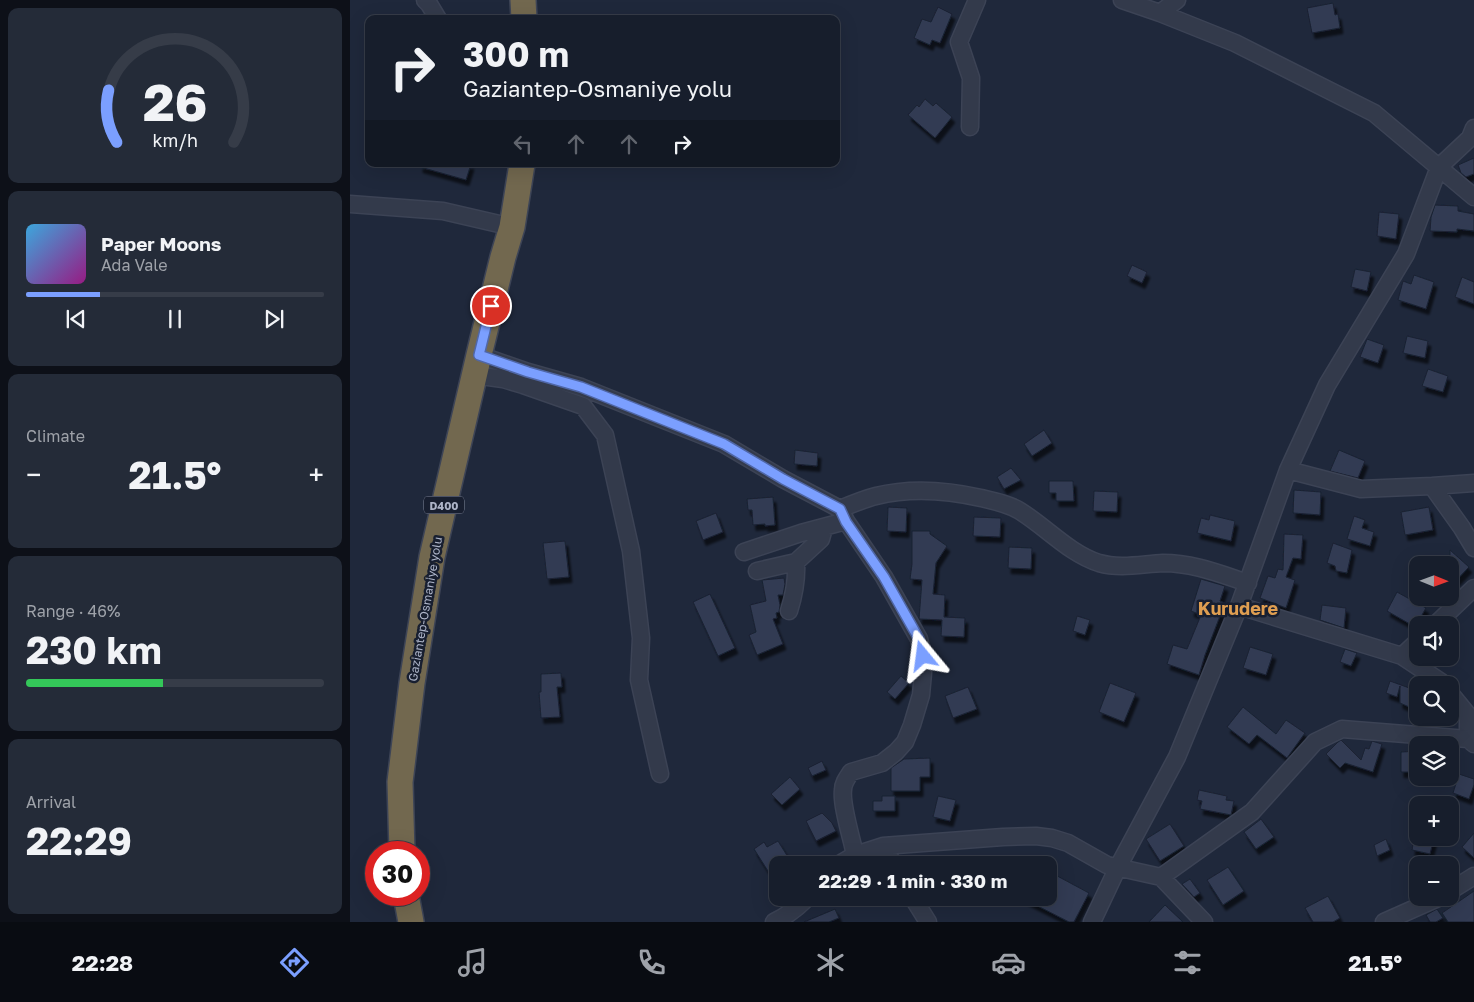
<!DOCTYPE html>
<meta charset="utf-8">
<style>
:root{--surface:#171e2c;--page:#242b38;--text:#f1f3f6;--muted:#9ea2a9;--line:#363c48;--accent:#7b9fff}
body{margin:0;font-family:"Golos Text",sans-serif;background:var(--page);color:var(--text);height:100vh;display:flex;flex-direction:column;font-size:19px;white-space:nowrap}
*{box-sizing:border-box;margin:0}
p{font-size:16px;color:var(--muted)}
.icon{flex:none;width:28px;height:28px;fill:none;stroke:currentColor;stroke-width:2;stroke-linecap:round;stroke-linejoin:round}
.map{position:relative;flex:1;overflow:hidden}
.drawer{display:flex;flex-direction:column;gap:8px;padding:8px;background:#0d1018;width:350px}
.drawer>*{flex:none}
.top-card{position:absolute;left:15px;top:15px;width:475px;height:152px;border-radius:10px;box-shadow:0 5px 20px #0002,0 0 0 1px var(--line);background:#171e2c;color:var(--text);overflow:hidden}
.needle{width:32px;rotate:91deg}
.tools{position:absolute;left:1059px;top:556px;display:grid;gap:10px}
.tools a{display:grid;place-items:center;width:50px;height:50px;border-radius:10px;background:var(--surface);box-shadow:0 5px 20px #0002,0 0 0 1px var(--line);font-size:25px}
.speed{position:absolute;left:15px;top:841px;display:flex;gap:10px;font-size:25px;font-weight:700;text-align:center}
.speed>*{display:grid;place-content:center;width:65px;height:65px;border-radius:50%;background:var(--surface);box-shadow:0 5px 20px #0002,0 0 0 1px var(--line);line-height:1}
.speed .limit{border:8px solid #d22;background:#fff;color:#111}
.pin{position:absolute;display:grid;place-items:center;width:42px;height:42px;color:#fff;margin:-21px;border:2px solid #fff;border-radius:50%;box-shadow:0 1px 5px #0007}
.me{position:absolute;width:55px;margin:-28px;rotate:344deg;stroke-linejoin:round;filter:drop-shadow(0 0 4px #0008)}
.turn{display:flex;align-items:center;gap:18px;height:105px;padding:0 15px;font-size:22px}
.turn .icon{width:65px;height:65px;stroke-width:2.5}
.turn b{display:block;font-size:35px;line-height:42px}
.lanes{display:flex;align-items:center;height:48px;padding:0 15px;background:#0003;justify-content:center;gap:25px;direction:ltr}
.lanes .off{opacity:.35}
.big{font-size:38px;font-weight:700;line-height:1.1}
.drawer .card{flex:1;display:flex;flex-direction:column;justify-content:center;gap:8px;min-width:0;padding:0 18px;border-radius:10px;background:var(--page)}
.drawer .dial{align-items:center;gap:0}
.dial svg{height:130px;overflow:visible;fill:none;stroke:var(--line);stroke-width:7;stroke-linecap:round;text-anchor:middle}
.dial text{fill:var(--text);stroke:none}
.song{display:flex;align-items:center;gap:15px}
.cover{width:60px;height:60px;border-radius:8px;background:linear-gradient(135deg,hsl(200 70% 55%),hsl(310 70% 35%))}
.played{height:5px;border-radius:2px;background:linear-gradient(90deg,var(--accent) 25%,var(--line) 25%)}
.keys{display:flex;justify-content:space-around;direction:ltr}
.heat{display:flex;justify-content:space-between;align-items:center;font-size:28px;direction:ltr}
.charge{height:8px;border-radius:4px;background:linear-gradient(90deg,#34c759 46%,var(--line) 0)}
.trip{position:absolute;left:419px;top:856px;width:288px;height:50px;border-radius:10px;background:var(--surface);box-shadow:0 5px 20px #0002,0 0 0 1px var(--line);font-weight:700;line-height:50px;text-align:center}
.menu{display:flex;height:80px;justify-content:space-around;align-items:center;background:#090c12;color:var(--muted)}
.menu .icon{width:35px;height:35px}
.menu .active{color:var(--accent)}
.menu b{font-size:22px;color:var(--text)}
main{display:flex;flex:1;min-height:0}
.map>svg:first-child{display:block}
.building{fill:#303b52;stroke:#1a2132;filter:url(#shadow)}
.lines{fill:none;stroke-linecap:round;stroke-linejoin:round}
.minor-casing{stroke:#3c4355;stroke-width:19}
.highway-casing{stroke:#3d4456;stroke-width:28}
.minor{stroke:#333a4b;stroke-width:16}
.highway{stroke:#72684f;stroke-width:25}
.route-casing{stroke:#5067a6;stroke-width:12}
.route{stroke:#7b9fff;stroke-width:9}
.labels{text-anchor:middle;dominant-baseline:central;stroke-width:5;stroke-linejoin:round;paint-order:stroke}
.shield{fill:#181f30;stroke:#80879a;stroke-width:1}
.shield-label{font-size:11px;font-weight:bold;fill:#adb4c8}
.street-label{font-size:12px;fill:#adb4c8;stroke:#181f30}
.district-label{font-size:18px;font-weight:bold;fill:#df9e51;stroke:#181f30}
</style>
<main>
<section class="drawer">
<div class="card dial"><svg viewBox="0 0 100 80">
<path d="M14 69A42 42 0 1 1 86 69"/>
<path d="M14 69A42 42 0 0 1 9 37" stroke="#7b9fff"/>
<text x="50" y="56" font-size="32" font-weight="700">26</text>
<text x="50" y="72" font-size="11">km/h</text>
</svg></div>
<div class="card">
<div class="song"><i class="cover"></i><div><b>Paper Moons</b><p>Ada Vale</p></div></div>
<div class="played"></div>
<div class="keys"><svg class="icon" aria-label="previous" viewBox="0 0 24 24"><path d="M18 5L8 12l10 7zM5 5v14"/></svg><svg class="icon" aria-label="pause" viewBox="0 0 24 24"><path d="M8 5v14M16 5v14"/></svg><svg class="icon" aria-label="next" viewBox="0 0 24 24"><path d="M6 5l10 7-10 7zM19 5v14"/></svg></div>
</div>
<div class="card"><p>Climate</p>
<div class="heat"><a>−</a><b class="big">21.5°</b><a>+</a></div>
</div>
<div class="card"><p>Range · 46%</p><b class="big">230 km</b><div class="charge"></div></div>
<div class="card"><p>Arrival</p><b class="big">22:29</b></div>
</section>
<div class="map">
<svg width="1124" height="922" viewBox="0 0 1124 922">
<defs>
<filter id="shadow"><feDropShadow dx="3" dy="5.5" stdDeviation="1" flood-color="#0009"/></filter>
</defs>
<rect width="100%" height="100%" fill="#1f283b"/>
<path class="building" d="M 983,3 L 985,15 L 988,14 L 990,28 L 962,33 L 957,8 Z
M 588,7 L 602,14 L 590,43 L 582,40 L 580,45 L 564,38 L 572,19 L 581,22 Z
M 575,99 L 583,106 L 586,103 L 602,117 L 585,138 L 558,115 L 567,105 L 569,107 Z
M 1124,158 L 1124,174 L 1116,177 L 1111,173 L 1108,165 Z
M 70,164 L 121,164 L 116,180 L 70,167 Z
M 1085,205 L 1108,206 L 1108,211 L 1124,214 L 1124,231 L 1107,229 L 1107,232 L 1080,231 L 1081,217 Z
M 1029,212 L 1049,214 L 1046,239 L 1027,236 Z
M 782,265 L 797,272 L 792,283 L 777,276 Z
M 1005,269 L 1021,272 L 1017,291 L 1001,287 Z
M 1064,275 L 1084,282 L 1076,309 L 1048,300 L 1053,281 L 1061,284 Z
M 1112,277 L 1124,282 L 1124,304 L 1105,297 Z
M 1057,336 L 1078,341 L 1075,358 L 1053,353 Z
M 1017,339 L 1034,345 L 1028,363 L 1010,357 Z
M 1078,369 L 1098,376 L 1093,392 L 1072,386 Z
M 694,430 L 702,443 L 682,456 L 674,444 Z
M 445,450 L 468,453 L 467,466 L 444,464 Z
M 989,450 L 1015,461 L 1008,478 L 980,471 Z
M 661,468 L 671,480 L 654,489 L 647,477 Z
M 699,481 L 723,481 L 724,501 L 706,501 L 706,493 L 699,493 Z
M 944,490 L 971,492 L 970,515 L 943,513 Z
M 744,491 L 768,492 L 767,512 L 743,511 Z
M 423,497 L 425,525 L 415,526 L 415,524 L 403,525 L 402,510 L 398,510 L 397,499 Z
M 538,507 L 557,508 L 556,532 L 537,531 Z
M 1079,507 L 1083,530 L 1055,535 L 1051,512 Z
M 366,513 L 373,532 L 353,540 L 346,521 Z
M 860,515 L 885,521 L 881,541 L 847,533 L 851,518 L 859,520 Z
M 1004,516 L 1015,520 L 1012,528 L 1024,532 L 1020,546 L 997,539 Z
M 624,517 L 651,518 L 650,537 L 623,536 Z
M 562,531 L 580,531 L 580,534 L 597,546 L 586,563 L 583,594 L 595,595 L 594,617 L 615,618 L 614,637 L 591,636 L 592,620 L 569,619 L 572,580 L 560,579 L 562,564 Z
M 934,534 L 953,535 L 951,559 L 943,558 L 936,577 L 945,580 L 936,608 L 910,598 L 918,576 L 925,578 L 928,569 L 933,570 Z
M 215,541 L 219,577 L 197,579 L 193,543 Z
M 983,543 L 1002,550 L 997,573 L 986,571 L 985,566 L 977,563 Z
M 659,547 L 682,548 L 681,569 L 658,568 Z
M 1100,550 L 1119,567 L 1100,587 L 1100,565 L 1092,565 L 1100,557 Z
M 434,578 L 435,584 L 433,595 L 428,595 L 430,605 L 429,612 L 426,613 L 427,618 L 423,619 L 433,644 L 407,655 L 399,635 L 406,632 L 400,605 L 416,601 L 412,580 Z
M 851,579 L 875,586 L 870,601 L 875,603 L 855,655 L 849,675 L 817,664 L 823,645 L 837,649 L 851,615 L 841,611 Z
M 1047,592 L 1076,608 L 1065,627 L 1037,611 Z
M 360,594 L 385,648 L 368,656 L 343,602 Z
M 972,605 L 996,608 L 994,628 L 970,620 Z
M 727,616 L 740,620 L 735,635 L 723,631 Z
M 900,647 L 923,654 L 916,675 L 893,668 Z
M 995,649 L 1007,653 L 1001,666 L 990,662 Z
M 211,673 L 212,687 L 207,687 L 210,717 L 191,718 L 189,692 L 191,692 L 191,674 Z
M 551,676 L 559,683 L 545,699 L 537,692 Z
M 1040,681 L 1065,690 L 1059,707 L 1050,703 L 1050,686 L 1047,697 L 1036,693 Z
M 760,683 L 786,693 L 774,722 L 749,712 Z
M 618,687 L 627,709 L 603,718 L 595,696 Z
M 893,707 L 926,734 L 936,720 L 955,733 L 937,758 L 907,735 L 899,744 L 877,727 Z
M 991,740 L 1011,760 L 1015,748 L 1019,749 L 1022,741 L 1032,744 L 1023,772 L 995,763 L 990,768 L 976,754 L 988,742 Z
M 1068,751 L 1068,772 L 1051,772 L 1051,752 Z
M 580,758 L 580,777 L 570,777 L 570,791 L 541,791 L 541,768 L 554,759 Z
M 472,761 L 476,770 L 462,776 L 458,768 Z
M 1109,774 L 1124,779 L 1124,785 L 1119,799 L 1103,793 Z
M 440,777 L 450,789 L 432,805 L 421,794 Z
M 849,790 L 877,796 L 876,800 L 884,801 L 881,815 L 850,809 L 852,801 L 847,800 Z
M 532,796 L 545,796 L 545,811 L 523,811 L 523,801 L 532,801 Z
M 588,796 L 606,800 L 600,821 L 583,817 Z
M 472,813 L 482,823 L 486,831 L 466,841 L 456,821 Z
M 911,819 L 924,837 L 906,849 L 894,832 Z
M 820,824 L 834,846 L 810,861 L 796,839 Z
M 1124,833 L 1124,858 L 1112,847 Z
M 1064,838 L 1084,838 L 1080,854 L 1062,850 Z
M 1036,839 L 1040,850 L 1027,856 L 1024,845 Z
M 428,841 L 438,857 L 433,859 L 436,865 L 428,865 L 428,887 L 404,849 L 414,842 L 417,847 Z
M 878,867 L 894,891 L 873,905 L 857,880 Z
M 698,871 L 739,893 L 724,922 L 719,922 L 672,898 L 698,898 Z
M 840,879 L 850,893 L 844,897 L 832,884 Z
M 1124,891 L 1124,922 L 1098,922 L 1092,913 Z
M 978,896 L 990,918 L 983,922 L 963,922 L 955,908 Z
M 815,905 L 833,922 L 799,922 Z
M 485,909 L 489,918 L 479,922 L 454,922 Z
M 1087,909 L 1093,918 L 1086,922 L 1080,922 L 1076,915 Z"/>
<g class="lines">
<g class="minor-casing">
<path id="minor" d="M 75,0 L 79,4 L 88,19
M 772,0 L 810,13 L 885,43 L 1024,113 L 1124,197
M 810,13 L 827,0
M 620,127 L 621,78 L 609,42 L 627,0
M 0,204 L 93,211 L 162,227
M 129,355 L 178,372 L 231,387 L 374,444 L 433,479 L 490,509 C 502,504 514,499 526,496 C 562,487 596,490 631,498 C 644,501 659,504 670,511 C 696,527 720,554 749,563 C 770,569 792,564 813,563 C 843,563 870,574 898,583
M 124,375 L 153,379 L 173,385 L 233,406 L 255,435 L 281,551 L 291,638 L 289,680 L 310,774
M 938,470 L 1011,489 L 1082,486 L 1124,483
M 1082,486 L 1112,528 L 1124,548
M 490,509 L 496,521 L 534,577 L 569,639 L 573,656 L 573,673 L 571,695 L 562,725 L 555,742 L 546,752 L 532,763 L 501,772 C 497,778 493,783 493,790 C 491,805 502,839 505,855
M 394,552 L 451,533 L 496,521
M 407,571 L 446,562 L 471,539 L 474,528
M 889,606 L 1052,656 L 1091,682 L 1094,685
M 439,611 C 444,595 447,579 446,562
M 1085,625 L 1124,588
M 1052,656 L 1068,641
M 1100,693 L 1118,715 L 1118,739
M 533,846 L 544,865
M 488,865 L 505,855 L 533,846 L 653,837 L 686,836 L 702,838 L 718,843 L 757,865 L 811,877 L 854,922
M 811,877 L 902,812 L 965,742 L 992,729 L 1118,739 L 1124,744
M 1100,891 L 1124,876
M 563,898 L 578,922
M 424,922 C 437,916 447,908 457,898
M 742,922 L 768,867 L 827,757 L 889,606 L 938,470 L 977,385 L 1056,254 L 1089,167 L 1120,138 L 1124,128
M 1034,922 L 1088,898"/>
</g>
<g class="highway-casing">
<path id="highway" d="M 173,0 L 174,19
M 52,852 L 50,782 L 62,683 L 82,557 L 129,355 L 153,257 L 162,227 L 172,164
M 56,895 L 61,922"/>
</g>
<use href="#minor" class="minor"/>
<use href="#highway" class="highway"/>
</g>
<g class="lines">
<g class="route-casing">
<path id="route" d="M 141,306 L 129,355 L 178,372 L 231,387 L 374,444 L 433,479 L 490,509 L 496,522 L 534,577 L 569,639 L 573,656"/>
</g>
<use href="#route" class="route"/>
</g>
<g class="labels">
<rect class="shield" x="74" y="496.5" width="40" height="17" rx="4"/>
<g class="shield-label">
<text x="94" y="505">D400</text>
</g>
<g class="street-label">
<text transform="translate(75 609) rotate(-80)">Gaziantep-Osmaniye yolu</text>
</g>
<g class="district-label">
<text x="888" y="608">Kurudere</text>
</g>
</g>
</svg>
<div class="tools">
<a><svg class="needle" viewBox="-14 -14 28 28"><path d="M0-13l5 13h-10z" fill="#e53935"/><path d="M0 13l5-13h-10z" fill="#9ea2a9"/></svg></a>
<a><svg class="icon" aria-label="sound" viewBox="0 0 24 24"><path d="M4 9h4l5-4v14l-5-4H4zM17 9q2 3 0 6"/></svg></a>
<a><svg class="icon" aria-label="search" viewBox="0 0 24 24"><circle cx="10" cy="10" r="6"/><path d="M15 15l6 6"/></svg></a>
<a><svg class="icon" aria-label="layers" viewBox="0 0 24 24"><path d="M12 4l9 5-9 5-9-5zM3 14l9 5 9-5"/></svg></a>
<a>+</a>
<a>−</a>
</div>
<div class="speed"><div class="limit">30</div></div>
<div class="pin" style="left:141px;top:306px;background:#d93025"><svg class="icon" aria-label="arrive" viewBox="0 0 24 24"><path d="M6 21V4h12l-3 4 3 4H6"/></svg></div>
<svg class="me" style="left:573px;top:656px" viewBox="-20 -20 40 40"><path d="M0-17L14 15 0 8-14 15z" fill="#7b9fff" stroke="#fff" stroke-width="4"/></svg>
<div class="trip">22:29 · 1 min · 330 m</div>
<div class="top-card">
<div class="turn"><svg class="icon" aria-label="right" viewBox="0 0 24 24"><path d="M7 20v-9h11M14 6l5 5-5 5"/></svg><div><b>300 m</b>Gaziantep-Osmaniye yolu</div></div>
<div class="lanes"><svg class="icon off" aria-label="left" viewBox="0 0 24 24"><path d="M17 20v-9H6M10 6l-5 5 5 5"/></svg><svg class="icon off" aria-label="ahead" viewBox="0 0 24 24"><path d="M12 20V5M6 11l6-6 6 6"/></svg><svg class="icon off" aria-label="ahead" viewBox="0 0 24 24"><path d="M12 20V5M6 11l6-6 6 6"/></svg><svg class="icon" aria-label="right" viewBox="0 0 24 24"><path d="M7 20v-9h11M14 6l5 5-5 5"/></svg></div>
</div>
</div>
</main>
<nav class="menu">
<b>22:28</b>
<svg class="icon active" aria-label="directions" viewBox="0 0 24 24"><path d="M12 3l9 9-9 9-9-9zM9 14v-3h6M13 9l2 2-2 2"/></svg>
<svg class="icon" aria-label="music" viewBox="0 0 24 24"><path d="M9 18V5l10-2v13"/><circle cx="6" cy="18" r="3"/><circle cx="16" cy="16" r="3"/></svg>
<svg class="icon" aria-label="phone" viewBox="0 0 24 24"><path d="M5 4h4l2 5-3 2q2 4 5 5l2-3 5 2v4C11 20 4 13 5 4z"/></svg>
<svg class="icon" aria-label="climate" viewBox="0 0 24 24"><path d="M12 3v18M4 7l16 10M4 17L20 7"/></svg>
<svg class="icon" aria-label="car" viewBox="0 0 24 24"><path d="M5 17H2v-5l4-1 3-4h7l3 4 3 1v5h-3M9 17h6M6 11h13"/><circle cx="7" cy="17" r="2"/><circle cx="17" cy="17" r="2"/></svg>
<svg class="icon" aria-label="filters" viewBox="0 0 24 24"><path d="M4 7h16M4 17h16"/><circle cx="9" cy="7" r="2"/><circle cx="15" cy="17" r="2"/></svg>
<b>21.5°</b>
</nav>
